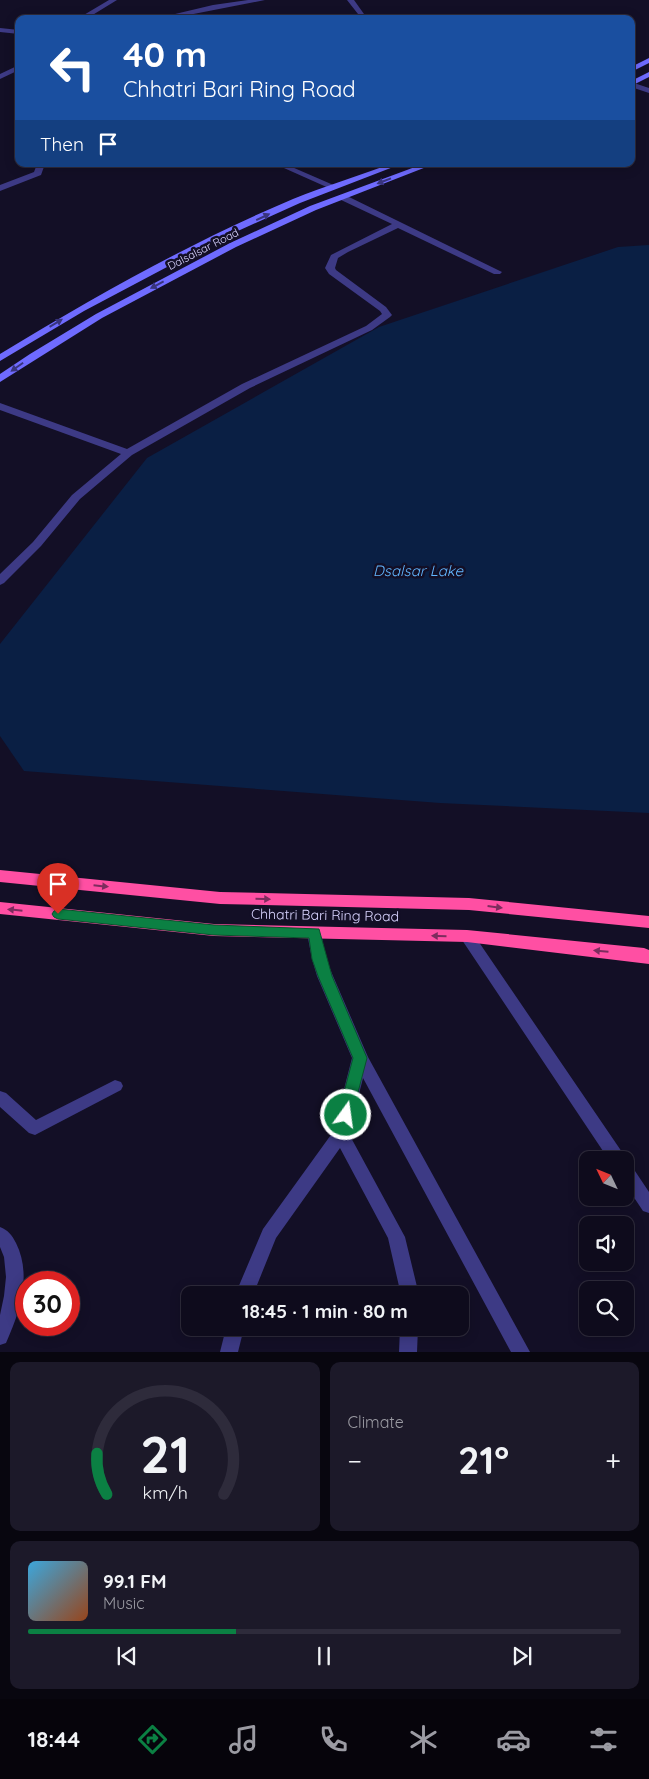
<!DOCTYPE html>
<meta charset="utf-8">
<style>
:root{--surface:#0e0b1c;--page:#1c1929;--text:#f1f3f6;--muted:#9b9ba3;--line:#2e2b3b;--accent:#0b8043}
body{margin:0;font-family:Quicksand,sans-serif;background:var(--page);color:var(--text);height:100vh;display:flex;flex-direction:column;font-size:19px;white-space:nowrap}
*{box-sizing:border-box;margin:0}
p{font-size:16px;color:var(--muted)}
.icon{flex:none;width:28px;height:28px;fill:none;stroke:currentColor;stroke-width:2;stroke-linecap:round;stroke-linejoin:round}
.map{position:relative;height:1352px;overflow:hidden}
.panel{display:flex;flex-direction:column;gap:10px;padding:10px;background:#08060f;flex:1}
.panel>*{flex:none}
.banner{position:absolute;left:15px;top:15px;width:620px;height:152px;border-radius:10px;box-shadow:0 2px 12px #0003,0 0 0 1px var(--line);background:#1a4fa0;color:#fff;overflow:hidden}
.needle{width:32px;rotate:313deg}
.tools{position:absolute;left:579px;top:1151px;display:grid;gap:10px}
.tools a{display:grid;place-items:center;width:55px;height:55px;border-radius:10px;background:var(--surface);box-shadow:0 2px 12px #0003,0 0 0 1px var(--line);font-size:25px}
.speed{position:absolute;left:15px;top:1271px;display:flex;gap:10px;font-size:25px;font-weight:700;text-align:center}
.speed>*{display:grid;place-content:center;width:65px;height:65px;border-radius:50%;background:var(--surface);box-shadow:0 2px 12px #0003,0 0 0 1px var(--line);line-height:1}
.speed .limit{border:8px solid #d22;background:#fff;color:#111}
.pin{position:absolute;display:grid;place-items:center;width:42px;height:42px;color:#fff;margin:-51px -21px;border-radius:50% 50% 50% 0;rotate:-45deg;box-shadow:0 0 5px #0007}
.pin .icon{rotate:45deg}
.me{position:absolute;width:55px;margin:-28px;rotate:14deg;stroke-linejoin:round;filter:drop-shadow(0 0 4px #0008)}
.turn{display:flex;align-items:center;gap:18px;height:105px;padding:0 25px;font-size:22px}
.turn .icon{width:65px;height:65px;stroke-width:2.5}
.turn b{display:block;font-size:35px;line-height:42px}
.then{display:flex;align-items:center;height:48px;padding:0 25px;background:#0003;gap:10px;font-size:19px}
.big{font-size:38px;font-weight:700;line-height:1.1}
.panel .widget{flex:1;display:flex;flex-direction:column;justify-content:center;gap:8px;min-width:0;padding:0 18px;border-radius:10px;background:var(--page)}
.panel .dial{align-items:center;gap:0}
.dial svg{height:130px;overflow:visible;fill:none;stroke:var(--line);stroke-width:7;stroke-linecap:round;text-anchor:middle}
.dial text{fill:var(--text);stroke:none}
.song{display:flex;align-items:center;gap:15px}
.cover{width:60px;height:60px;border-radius:8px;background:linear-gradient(135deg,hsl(200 70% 55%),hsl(20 70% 35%))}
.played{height:5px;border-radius:2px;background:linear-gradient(90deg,var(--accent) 35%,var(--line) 35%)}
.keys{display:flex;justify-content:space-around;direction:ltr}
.heat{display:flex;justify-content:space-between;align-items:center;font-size:28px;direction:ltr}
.panel .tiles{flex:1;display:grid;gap:10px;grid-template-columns:1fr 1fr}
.widget:last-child{grid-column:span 2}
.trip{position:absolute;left:181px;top:1286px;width:288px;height:50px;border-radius:10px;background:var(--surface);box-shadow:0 2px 12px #0003,0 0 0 1px var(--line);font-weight:700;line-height:50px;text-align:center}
.menu{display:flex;height:80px;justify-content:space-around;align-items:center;background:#06040b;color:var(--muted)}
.menu .icon{width:35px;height:35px}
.menu .current{color:var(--accent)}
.menu b{font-size:22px;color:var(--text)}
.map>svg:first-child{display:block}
.water{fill:#0a1f44}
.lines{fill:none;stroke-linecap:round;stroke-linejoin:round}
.street{fill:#3d3a85;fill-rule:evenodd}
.secondary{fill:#6f6bff;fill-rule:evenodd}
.highway{fill:#ff4fa3;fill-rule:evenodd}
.oneway{fill:#38347d}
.oneway2{fill:#7d2c5e}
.route{fill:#0b8043;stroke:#07532c}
.labels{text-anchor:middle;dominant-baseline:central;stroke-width:5;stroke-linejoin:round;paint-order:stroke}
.far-street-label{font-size:11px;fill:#d9d4ff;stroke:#130f26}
.street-label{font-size:14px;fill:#d9d4ff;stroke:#130f26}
.water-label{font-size:15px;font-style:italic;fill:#62b6ff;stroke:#130f26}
</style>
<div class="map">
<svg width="649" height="1352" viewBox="0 0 649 1352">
<rect width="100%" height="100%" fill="#130f26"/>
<path class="water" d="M 649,245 L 649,813 L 440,803 L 24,771 L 0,736 L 0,644 L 147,458 L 379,327 L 618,247 Z"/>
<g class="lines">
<path class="street" d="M 109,0 L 117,0 L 86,19 L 77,19 Z
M 248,0 L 265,0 L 168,19 L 154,19 L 213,5 Z
M 347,0 L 354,0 L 364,14 L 364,19 L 357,19 L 358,14 Z
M 0,28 L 19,30 L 19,34 L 0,32 Z
M 19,65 L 19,70 L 0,79 L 0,74 Z
M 631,82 L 649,88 L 649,93 L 631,87 Z
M 37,164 L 45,164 L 41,175 L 0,191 L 0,185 L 34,172 Z
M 275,164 L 285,164 L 338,187 L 331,189 Z
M 339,195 L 345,195 L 502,272 L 500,274 L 494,274 L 398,228 L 348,252 L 338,258 L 335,268 L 336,270 L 386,307 L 392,315 L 390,317 L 372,330 L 250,388 L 132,455 L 80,499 L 41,546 L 4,583 L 0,585 L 0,574 L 33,542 L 72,495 L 121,454 L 0,410 L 0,403 L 127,449 L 242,384 L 366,326 L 382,314 L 380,311 L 329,274 L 325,268 L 331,255 L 392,224 L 339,199 Z
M 314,928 L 319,929 L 321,933 L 326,959 L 333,976 L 368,1057 L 530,1352 L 511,1352 L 363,1078 L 349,1134 L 405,1237 L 419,1295 L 401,1295 L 388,1238 L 340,1148 L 276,1238 L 253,1295 L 235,1295 L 263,1229 L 333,1132 L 352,1058 L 317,976 L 312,959 L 307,933 L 309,929 Z
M 467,931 L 472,932 L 624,1155 L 626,1160 L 625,1163 L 625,1160 L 609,1160 L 462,940 L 460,936 L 462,932 Z
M 115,1080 L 121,1082 L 123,1086 L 121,1090 L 35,1135 L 29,1133 L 0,1107 L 0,1091 L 6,1093 L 36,1120 Z
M 625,1163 L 631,1165 L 649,1192 L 649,1213 L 643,1211 L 625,1184 Z
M 0,1227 C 8,1230 12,1235 16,1243 C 32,1275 20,1312 6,1343 L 0,1345 L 0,1315 L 4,1296 L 6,1277 L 4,1257 L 0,1247 Z
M 226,1328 L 244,1328 L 238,1352 L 220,1352 Z
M 400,1328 L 418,1328 L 417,1352 L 399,1352 Z"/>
<path class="secondary" d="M 649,58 L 649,63 L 631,72 L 631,67 Z
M 649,72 L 649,77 L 631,86 L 631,81 Z
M 390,164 L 401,164 L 300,203 L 218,240 L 84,311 L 0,361 L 0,354 C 94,297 191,242 293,199 C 325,186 358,176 390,164 Z
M 423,164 L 434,164 L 316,210 L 236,247 L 102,318 L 0,382 L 0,374 L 30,354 L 96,314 L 230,243 L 310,206 Z"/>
<path class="highway" d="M 0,870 L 220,892 L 469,898 L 649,916 L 649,928 L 469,910 L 220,904 L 0,882 Z
M 0,902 L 214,924 L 467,930 L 644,948 L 649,950 L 649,964 L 467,942 L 214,936 L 0,914 Z"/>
</g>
<defs><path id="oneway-solid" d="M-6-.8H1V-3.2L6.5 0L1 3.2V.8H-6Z" transform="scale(1.25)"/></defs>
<g class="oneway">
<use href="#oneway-solid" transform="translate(384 181) rotate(159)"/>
<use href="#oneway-solid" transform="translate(263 217) rotate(-25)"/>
<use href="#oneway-solid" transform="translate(157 285) rotate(152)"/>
<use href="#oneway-solid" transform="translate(56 323) rotate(-31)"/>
<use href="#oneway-solid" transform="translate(17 367) rotate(145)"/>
</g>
<g class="oneway2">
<use href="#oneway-solid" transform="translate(101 886) rotate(6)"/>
<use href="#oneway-solid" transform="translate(263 899) rotate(1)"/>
<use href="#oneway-solid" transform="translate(495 907) rotate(7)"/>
<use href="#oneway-solid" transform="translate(15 910) rotate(-174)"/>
<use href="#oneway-solid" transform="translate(439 936) rotate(-179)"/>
<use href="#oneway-solid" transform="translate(601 951) rotate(-175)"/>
</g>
<path class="route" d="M 58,909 L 214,925 L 319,929 L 332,976 L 367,1058 L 351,1119 L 346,1121 L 341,1119 L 338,1115 L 353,1058 L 318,976 L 312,959 L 309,938 L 214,935 L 58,919 L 54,917 L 52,914 L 54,911 Z"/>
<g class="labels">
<g class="far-street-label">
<text transform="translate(203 249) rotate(-27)">Dalsalsar Road</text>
</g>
<g class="street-label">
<text transform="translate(325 915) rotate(1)">Chhatri Bari Ring Road</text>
</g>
<g class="water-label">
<text x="418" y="570">Dsalsar Lake</text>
</g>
</g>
</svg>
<div class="tools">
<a><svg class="needle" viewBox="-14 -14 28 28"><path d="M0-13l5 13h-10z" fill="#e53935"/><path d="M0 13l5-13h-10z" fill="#9b9ba3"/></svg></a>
<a><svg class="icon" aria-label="sound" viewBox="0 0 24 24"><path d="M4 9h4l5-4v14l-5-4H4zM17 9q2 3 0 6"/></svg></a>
<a><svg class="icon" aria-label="search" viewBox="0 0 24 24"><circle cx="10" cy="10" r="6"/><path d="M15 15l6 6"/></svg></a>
</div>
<div class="speed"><div class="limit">30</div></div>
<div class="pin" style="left:58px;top:914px;background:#d93025"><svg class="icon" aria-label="arrive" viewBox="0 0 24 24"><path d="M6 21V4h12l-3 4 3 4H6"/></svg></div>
<svg class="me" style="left:346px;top:1115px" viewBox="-20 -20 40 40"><circle r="17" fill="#0b8043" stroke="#fff" stroke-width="3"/><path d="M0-11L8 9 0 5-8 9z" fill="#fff"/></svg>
<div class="trip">18:45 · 1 min · 80 m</div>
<div class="banner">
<div class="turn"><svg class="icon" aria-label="left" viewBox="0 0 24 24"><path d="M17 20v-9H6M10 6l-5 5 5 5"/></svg><div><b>40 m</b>Chhatri Bari Ring Road</div></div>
<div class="then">Then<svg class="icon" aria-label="arrive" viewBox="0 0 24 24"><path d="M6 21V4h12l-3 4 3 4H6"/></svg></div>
</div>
</div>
<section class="panel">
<div class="tiles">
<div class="widget dial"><svg viewBox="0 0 100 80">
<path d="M14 69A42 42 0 1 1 86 69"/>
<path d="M14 69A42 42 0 0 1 8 44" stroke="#0b8043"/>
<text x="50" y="56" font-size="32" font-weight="700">21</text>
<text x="50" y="72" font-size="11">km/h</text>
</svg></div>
<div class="widget"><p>Climate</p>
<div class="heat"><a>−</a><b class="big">21°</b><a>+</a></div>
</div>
<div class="widget">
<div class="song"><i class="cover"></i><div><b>99.1 FM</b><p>Music</p></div></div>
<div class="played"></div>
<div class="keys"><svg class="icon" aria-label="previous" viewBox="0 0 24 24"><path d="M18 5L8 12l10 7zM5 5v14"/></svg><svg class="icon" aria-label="pause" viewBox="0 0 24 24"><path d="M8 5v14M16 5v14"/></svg><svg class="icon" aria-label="next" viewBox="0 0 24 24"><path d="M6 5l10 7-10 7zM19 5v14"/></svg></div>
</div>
</div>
</section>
<nav class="menu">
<b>18:44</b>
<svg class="icon current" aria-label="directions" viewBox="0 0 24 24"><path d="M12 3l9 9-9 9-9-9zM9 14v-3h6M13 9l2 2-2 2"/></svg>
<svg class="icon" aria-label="music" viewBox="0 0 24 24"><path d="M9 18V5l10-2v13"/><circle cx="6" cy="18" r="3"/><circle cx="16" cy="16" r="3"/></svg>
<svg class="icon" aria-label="phone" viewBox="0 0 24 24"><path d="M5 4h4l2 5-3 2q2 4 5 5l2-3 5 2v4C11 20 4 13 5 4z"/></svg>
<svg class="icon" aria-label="climate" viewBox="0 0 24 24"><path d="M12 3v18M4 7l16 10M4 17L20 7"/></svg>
<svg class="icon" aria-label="car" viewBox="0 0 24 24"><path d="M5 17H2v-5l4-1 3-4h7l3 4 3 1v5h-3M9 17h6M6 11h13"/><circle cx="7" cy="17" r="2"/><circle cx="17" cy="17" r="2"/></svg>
<svg class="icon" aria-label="filters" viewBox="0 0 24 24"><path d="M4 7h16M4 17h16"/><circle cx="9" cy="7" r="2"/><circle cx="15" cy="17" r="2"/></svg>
</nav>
